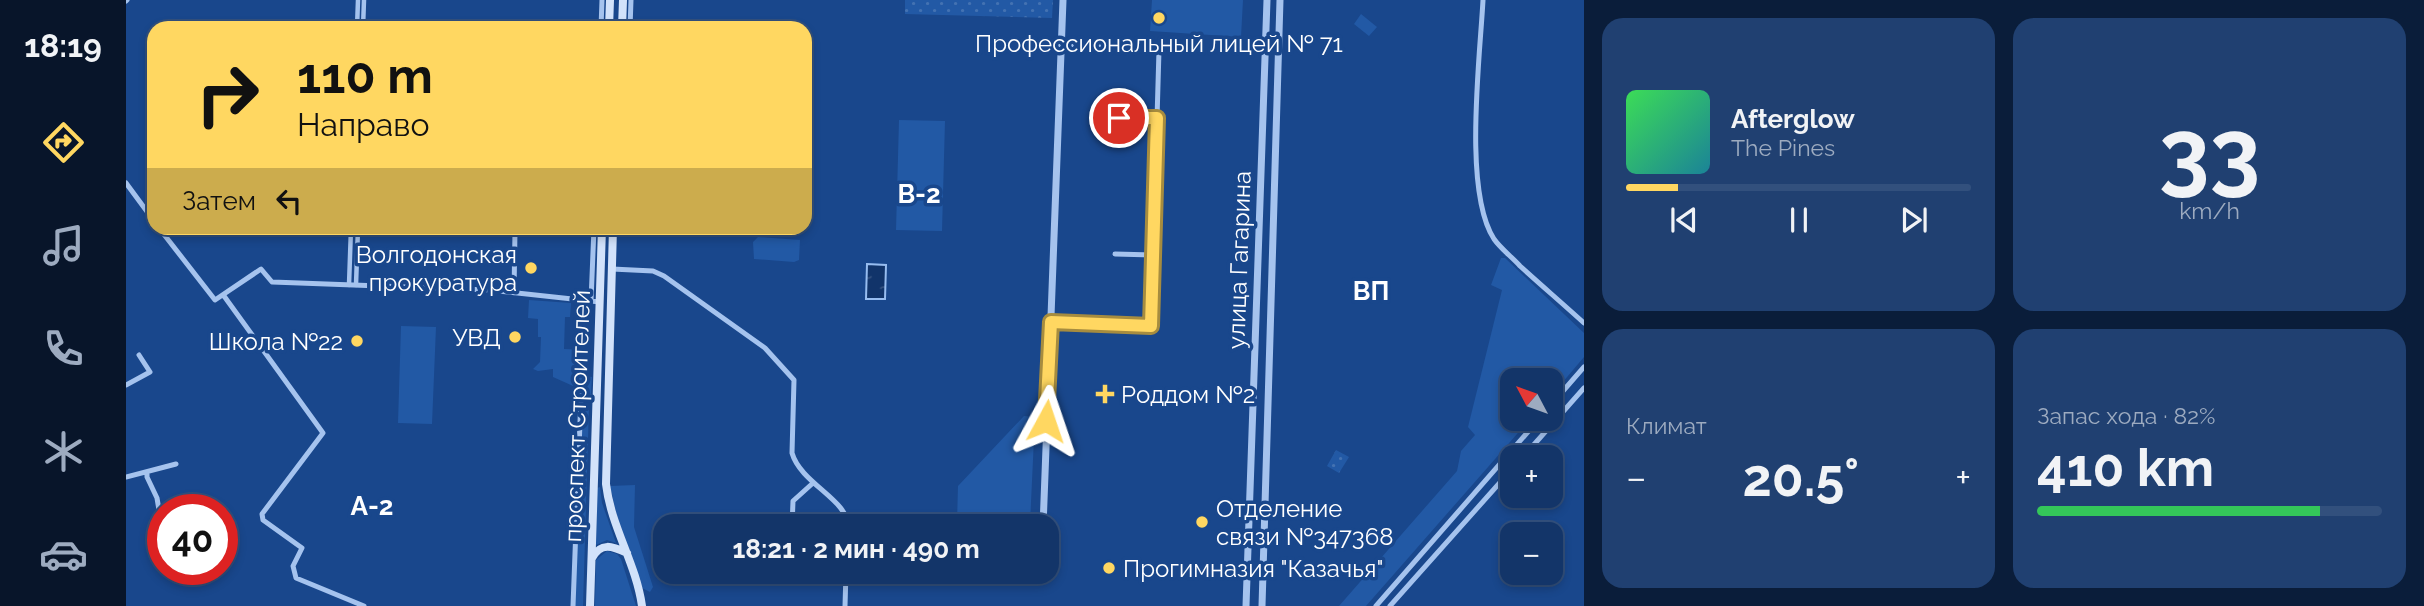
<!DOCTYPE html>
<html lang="ru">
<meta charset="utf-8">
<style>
:root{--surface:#133569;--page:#204071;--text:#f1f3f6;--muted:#9dabc0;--line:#32507d;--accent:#ffd761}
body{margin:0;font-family:Raleway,sans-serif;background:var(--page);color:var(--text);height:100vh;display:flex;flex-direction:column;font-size:26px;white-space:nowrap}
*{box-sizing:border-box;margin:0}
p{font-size:23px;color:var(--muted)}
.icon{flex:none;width:38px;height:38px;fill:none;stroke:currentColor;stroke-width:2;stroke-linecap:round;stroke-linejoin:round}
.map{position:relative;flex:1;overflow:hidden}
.sheet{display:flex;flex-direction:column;gap:18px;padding:18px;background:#0a1d3a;width:840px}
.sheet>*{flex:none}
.top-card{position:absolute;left:21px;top:21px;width:665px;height:214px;border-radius:21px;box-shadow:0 4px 10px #0003,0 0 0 2px var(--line);background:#ffd761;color:#111;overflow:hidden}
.needle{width:46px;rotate:311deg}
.buttons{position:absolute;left:1374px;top:368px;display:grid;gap:14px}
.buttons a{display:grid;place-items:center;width:63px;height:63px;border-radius:14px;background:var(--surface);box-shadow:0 4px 10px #0003,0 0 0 2px var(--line);font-size:35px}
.speed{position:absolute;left:21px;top:494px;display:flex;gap:14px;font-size:35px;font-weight:700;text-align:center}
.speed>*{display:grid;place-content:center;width:91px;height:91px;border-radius:50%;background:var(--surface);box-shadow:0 4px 10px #0003,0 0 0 2px var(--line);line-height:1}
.speed .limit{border:10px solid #d22;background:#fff;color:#111}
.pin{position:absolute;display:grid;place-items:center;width:60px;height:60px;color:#fff;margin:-30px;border:4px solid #fff;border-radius:50%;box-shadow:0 2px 7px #0007}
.me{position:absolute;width:77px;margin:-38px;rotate:5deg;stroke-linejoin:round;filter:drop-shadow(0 0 5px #0008)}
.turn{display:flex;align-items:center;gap:24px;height:147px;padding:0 35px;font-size:32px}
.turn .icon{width:91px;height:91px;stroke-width:2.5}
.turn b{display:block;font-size:49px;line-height:60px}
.then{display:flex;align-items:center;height:66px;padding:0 35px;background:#0003;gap:14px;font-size:26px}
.big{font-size:52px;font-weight:700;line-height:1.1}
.sheet .card{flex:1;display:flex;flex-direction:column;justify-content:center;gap:10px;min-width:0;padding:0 24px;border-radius:21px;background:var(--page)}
.sheet .dial{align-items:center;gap:0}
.dial b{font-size:91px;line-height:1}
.song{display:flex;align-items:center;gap:21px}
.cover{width:84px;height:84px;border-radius:10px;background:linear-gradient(135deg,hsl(130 70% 55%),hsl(190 70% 35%))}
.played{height:7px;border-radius:4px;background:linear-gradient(90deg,var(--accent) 15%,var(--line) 15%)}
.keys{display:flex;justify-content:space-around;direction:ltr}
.heat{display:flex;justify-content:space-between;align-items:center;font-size:38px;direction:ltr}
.charge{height:10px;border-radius:5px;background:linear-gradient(90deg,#34c759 82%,var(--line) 0)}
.sheet .tiles{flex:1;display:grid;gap:18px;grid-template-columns:repeat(2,1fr)}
.trip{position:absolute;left:527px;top:514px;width:406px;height:70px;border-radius:21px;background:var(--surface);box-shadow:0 4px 10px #0003,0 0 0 2px var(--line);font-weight:700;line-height:70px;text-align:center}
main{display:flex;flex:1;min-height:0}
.tab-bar{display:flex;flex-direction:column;width:126px;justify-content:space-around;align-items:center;background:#08152a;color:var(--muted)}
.tab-bar .icon{width:49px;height:49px}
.tab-bar .on{color:var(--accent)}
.tab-bar b{font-size:32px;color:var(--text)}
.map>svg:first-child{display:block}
.green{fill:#2259a5}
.park{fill:url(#park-dots)}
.water{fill:url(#water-ripples);stroke:#97bdf0;stroke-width:2}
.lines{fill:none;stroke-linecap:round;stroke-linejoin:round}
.pedestrian{stroke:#a5c3ee;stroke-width:4.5}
.minor{stroke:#a5c3ee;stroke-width:5}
.tertiary{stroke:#a5c3ee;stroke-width:7}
.secondary{stroke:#d2e2fa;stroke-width:8}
.route-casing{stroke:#a68c3f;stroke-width:18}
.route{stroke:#ffd761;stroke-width:12}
.poi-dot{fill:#ffd761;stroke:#19478c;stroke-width:2.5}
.labels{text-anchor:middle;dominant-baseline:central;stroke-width:7;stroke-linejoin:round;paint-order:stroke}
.poi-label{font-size:24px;fill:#fff;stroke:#19478c;text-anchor:end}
.street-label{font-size:24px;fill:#fff;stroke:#19478c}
.neighbourhood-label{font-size:26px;font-weight:bold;fill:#fff;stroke:#19478c}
</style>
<main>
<nav class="tab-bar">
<b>18:19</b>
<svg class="icon on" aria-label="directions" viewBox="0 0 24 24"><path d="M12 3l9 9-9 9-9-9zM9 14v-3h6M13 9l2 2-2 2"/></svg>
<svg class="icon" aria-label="music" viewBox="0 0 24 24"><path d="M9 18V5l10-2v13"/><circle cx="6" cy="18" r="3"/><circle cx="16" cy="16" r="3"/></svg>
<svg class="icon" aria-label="phone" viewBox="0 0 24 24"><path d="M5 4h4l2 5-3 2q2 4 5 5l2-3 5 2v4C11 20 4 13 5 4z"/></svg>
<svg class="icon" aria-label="climate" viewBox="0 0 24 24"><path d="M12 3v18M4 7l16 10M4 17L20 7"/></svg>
<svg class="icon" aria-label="car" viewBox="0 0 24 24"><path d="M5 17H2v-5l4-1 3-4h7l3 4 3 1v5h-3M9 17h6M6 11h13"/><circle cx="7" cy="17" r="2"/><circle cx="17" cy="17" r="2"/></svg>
</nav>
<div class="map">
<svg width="1458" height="606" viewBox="0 0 1458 606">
<defs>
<pattern id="park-dots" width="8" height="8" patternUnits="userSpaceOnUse" patternTransform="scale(1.75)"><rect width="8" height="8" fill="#2259a5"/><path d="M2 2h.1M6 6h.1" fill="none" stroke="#4372b2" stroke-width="1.8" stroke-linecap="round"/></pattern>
<pattern id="water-ripples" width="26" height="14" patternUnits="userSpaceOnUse" patternTransform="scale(1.75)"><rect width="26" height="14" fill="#11346a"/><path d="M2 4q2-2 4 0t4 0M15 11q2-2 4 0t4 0" fill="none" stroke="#355280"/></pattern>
</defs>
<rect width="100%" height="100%" fill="#19478c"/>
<path class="green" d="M 1026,0 L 1117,0 L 1115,37 L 1024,31 Z
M 1235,14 L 1251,27 L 1243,36 L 1228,24 Z
M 773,120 L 819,121 L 816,231 L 770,230 Z
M 632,237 L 674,240 L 673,260 L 668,262 L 628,259 L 627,242 Z
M 1375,258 L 1379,258 L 1458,333 L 1458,357 L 1425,396 L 1424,380 L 1386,380 L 1386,418 L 1405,418 L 1240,606 L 1213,606 L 1331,471 L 1335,451 L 1349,435 L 1342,427 L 1376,290 L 1365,285 Z
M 403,300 L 445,303 L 444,317 L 439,317 L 438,349 L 459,350 L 459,355 L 456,355 L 456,363 L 460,364 L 460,376 L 466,377 L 465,394 L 427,377 L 427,369 L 412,371 L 407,369 L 414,362 L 415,337 L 412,337 L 412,319 L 402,318 Z
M 275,326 L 310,327 L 306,424 L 272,423 Z
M 457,402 L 463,406 L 457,606 L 448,606 Z
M 898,416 L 909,417 L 904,524 L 831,522 L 832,486 Z
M 509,485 L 508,527 L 527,587 L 524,592 L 516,588 L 493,525 L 484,486 Z
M 474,487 L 476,503 L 490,543 L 481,540 L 470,545 L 471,488 Z
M 481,551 L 491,554 L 495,559 L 510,606 L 469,606 L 470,560 Z"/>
<path class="park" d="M 779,0 L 927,0 L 926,18 L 779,14 Z
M 1210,450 L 1223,457 L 1213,473 L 1201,466 Z"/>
<path class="water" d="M 741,264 L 760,265 L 759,299 L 740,299 Z"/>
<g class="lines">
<path class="pedestrian" d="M 231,28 L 232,0
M 237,28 L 238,0
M 223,285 L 225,228
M 230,285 L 232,228"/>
<path class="minor" d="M 1357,0 C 1354,58 1337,191 1368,239 C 1375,249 1386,257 1394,266 C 1415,285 1437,304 1458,323
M 0,1 L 1,0
M 475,28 L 476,0
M 504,28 L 505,0
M 993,118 L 1031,118
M 0,183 L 28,221
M 33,228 L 89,300 L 135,269 L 146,282 L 363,290 L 474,302
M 989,254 L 1027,255
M 486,269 L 527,271 L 538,276 L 639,348 L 668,380 L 666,453 C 675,484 723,500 722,527
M 388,293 L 389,231
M 98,296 L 197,433 L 136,514 L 137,520 L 176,548 L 167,566 L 170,578 L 238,606
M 465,301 L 468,228
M 925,322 L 1025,326 L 1033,50 L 936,45
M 0,385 L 24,372 L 13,355
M 1424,406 L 1458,367
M 1397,457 L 1458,388
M 21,472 L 21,477 L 31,498 L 37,534
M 0,477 L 50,464
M 666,527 L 667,501 L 687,483
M 43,569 L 45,578
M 447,606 L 455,396 L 471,398
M 719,606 L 720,572
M 1250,606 L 1414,418
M 1264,606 L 1386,469"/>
<path class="tertiary" d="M 917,527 L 937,0
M 1120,606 L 1141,0
M 1136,606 L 1154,0"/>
<path class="secondary" d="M 483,28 L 484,0
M 496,28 L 497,0
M 487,228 L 480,484 C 485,527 510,563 516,606
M 466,558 C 475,542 486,546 501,553
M 464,606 L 476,228"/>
</g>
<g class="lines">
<g class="route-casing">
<path id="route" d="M 920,421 L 925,322 L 1025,326 L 1031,118 L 993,118"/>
</g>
<use href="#route" class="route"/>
</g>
<g class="poi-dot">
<circle cx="1033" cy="18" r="7"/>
<circle cx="405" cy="268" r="7"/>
<circle cx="389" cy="337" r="7"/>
<circle cx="231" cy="341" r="7"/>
<path d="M975.5 383.5h7v7h7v7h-7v7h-7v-7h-7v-7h7z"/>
<circle cx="1076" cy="522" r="7"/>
<circle cx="983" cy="568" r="7"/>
</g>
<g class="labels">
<g class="poi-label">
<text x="1033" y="43" text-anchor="middle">Профессиональный лицей № 71</text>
<text x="391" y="254">Волгодонская<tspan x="391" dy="28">прокуратура</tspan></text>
<text x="375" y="337">УВД</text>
<text x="217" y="341">Школа №22</text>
<text x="995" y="394" text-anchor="start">Роддом №2</text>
<text x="1090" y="508" text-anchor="start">Отделение<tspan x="1090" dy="28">связи №347368</tspan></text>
<text x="997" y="568" text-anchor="start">Прогимназия "Казачья"</text>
</g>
<g class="street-label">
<text transform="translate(1113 260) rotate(-88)">улица Гагарина</text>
<text transform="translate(451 416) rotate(-88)">проспект Строителей</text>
</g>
<g class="neighbourhood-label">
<text x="793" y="194">В-2</text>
<text x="1245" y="291">ВП</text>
<text x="246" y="506">А-2</text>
</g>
</g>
</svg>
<div class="buttons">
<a><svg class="needle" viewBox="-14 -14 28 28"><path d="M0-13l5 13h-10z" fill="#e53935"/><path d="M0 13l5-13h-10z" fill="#9dabc0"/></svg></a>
<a>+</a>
<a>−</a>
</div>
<div class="speed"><div class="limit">40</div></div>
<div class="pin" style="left:993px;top:118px;background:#d93025"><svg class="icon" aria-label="arrive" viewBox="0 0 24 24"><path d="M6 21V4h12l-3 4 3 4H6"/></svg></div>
<svg class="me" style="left:920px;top:421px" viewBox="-20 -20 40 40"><path d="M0-17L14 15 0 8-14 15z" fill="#ffd761" stroke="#fff" stroke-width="4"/></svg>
<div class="trip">18:21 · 2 мин · 490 m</div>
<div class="top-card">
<div class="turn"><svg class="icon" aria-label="right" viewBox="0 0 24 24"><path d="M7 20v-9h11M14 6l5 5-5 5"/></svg><div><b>110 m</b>Направо</div></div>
<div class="then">Затем<svg class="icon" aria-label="left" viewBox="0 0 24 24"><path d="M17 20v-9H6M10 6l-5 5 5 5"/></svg></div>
</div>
</div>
<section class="sheet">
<div class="tiles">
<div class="card">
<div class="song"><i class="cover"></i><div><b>Afterglow</b><p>The Pines</p></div></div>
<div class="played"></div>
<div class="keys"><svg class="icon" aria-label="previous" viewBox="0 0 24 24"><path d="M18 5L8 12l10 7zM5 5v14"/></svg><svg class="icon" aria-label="pause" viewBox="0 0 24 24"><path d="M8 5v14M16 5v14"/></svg><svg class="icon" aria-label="next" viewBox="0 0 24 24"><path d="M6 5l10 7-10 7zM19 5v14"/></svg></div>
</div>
<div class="card dial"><b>33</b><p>km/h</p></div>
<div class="card"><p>Климат</p>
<div class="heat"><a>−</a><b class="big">20.5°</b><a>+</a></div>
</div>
<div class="card"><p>Запас хода · 82%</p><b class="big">410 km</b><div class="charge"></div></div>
</div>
</section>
</main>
